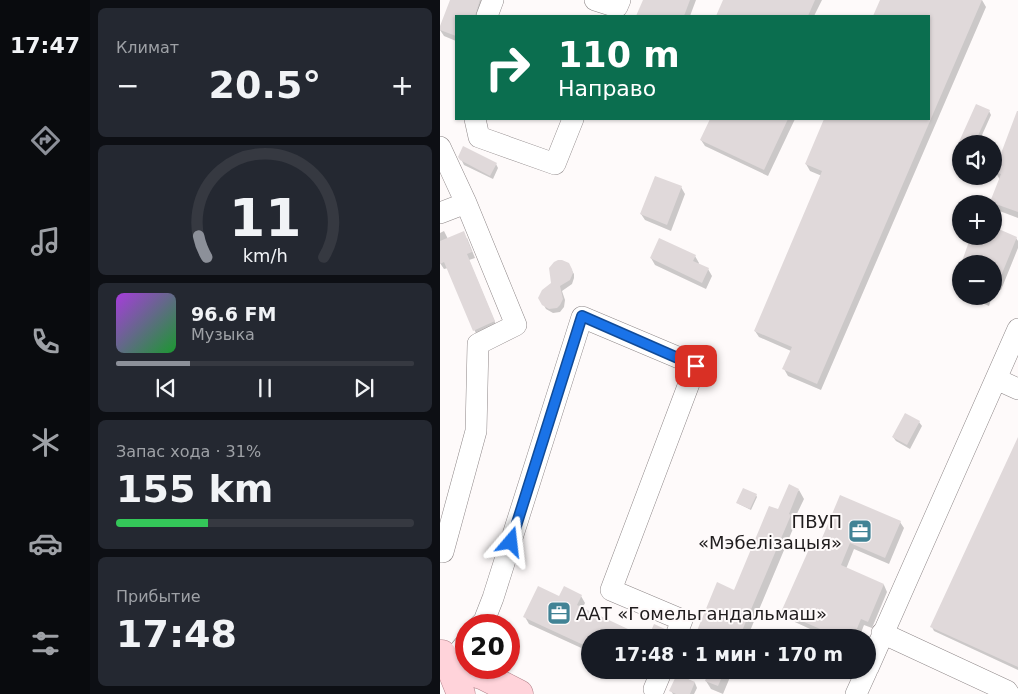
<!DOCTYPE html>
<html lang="ru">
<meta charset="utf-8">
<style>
:root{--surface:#171b24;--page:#242831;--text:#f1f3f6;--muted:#9ea1a6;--line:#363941;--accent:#8c9099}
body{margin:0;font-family:"DejaVu Sans",sans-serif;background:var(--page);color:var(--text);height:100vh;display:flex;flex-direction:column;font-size:19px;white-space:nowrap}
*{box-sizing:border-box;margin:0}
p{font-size:16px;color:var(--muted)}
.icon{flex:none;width:28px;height:28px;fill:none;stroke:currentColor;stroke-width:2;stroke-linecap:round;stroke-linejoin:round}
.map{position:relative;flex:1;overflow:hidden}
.details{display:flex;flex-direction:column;gap:8px;padding:8px;background:#0d0f14;width:350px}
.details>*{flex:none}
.top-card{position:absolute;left:15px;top:15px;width:475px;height:105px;border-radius:0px;box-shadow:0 1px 4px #0004;background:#0b6e4f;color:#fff;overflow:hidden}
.tools{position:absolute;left:512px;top:135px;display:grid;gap:10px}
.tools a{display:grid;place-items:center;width:50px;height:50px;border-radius:50%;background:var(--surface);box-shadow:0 1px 4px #0004;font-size:25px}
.speed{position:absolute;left:15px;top:614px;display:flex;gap:10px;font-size:25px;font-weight:700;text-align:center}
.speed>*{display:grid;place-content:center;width:65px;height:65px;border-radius:50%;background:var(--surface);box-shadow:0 1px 4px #0004;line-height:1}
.speed .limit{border:8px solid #d22;background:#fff;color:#111}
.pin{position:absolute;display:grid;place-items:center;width:42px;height:42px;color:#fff;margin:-21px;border-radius:10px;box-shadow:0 2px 8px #0006}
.me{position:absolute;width:55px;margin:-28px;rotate:17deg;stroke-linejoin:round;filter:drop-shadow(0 0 4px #0008)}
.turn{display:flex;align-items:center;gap:18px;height:105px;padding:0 20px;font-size:22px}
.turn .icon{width:65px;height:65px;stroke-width:2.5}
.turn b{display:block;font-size:35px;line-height:42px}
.big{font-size:38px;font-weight:700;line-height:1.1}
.details .widget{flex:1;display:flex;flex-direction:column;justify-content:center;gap:8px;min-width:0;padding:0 18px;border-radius:8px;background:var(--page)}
.details .dial{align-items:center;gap:0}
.dial svg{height:130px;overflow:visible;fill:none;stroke:var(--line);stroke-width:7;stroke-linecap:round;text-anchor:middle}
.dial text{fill:var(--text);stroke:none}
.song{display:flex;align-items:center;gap:15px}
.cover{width:60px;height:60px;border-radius:8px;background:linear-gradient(135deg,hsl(280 70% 55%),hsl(130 70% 35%))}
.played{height:5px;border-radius:2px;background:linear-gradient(90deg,var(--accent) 25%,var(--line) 25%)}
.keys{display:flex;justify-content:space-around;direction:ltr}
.heat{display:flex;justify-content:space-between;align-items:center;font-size:28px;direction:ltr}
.charge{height:8px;border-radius:4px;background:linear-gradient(90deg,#34c759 31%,var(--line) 0)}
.trip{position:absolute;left:141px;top:629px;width:295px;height:50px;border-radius:25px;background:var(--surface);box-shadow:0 1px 4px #0004;font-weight:700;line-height:50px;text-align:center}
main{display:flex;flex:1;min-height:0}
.dock{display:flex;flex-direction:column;width:90px;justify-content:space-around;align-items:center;background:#090b0e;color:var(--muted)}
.dock .icon{width:35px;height:35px}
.dock .current{color:var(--accent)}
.dock b{font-size:22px;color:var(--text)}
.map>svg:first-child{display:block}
.shadow{fill:#0003}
.building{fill:#e0d9da}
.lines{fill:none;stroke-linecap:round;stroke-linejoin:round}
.minor-casing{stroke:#8f8889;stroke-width:22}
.major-casing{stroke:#b18088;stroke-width:29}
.minor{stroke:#fff;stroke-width:21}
.major{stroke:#ffd3da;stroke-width:28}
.route-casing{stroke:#114b97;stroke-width:12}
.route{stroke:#1a73e8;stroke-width:9}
.labels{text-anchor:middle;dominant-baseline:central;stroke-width:4;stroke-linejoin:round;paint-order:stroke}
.poi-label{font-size:18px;fill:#1f1c1d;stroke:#fefafa;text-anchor:end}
</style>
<main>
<nav class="dock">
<b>17:47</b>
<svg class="icon current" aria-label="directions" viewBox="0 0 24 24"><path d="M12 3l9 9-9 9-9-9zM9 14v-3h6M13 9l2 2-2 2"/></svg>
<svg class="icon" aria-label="music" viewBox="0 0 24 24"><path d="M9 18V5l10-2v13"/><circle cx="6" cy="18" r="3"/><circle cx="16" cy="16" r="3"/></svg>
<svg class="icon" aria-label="phone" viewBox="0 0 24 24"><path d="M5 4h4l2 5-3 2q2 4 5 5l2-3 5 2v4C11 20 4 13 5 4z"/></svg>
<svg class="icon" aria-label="climate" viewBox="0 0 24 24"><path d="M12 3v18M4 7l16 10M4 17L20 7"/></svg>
<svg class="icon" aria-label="car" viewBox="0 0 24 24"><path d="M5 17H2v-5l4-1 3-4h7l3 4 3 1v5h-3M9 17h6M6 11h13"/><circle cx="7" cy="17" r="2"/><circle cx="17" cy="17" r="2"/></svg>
<svg class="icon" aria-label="filters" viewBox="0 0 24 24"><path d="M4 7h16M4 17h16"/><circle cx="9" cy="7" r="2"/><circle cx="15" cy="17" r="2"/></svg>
</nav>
<section class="details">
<div class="widget"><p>Климат</p>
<div class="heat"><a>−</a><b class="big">20.5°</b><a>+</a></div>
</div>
<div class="widget dial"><svg viewBox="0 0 100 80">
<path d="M14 69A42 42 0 1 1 86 69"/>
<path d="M14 69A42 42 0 0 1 9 56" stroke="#8c9099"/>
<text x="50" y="56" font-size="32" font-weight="700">11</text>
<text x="50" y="72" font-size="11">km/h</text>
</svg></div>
<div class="widget">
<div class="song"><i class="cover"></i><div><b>96.6 FM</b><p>Музыка</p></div></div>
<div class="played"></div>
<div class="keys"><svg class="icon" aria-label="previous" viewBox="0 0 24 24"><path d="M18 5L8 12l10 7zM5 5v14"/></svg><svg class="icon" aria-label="pause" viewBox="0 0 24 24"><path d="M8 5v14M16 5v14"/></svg><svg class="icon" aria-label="next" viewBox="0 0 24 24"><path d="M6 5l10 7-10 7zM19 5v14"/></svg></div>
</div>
<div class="widget"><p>Запас хода · 31%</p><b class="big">155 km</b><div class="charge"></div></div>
<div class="widget"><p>Прибытие</p><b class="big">17:48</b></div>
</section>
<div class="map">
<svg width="578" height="694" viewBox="0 0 578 694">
<rect width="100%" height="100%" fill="#fefafa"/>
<path class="shadow" d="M 11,0 L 46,0 L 39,16 L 16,16 L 16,41 L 4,36 L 0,30 Z
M 204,0 L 256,0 L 250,16 L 198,16 Z
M 285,0 L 382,0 L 374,16 L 278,16 Z
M 441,0 L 542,0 L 546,7 L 381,390 L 348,376 L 344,369 L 351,351 L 319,337 L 315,331 L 382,176 L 370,171 L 366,164 L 386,119 L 489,119 L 489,16 L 434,16 Z
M 537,105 L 549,111 L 551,115 L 538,144 L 521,144 L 521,152 L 518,148 Z
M 578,117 L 578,218 L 557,210 L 552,201 L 560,180 L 555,171 Z
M 271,119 L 355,119 L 328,176 L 265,146 L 261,140 Z
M 20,157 L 56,164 L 58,168 L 53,179 L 24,165 Z
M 241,187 L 245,194 L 231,231 L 205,220 L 201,214 Z
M 554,229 L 576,238 L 578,241 L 578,248 L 561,290 L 555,288 L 554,291 Z
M 4,231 L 8,239 L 27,238 L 35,258 L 29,260 L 57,327 L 37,336 L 8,268 L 4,269 L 0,263 L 0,233 Z
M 219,240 L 255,256 L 259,263 L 258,265 L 268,269 L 272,276 L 266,289 L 215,265 L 211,258 Z
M 128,264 L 134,274 L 134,278 L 132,284 L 122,291 L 125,300 L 124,307 L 120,312 L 113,313 L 106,309 L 100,298 Z
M 521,265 L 521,291 L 518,290 L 514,284 Z
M 534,296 L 552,296 L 549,306 L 540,302 L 537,297 Z
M 479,422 L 482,426 L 470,449 L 456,441 L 453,437 Z
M 578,440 L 578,670 L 494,631 L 492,627 Z
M 359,490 L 364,499 L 353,522 L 355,524 L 307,638 L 256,638 L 295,591 L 338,511 Z
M 316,495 L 317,497 L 311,510 L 299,504 L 298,503 Z
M 460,522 L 464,528 L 449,564 L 414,549 L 406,569 L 444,585 L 447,592 L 432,628 L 424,625 L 419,638 L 390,638 L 346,618 L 342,612 L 378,552 Z
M 141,596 L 145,603 L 142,609 L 150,638 L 150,652 L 89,624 L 85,617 L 120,597 Z
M 189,670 L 215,670 L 210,680 Z
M 271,670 L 293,670 L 283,694 L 271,689 L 266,681 Z
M 238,675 L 255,683 L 257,688 L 254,694 L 233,694 L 231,691 Z"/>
<path class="building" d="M 10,0 L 40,0 L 35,16 L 16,16 L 16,36 L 0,30 L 0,26 Z
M 203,0 L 250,0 L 244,16 L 196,16 Z
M 283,0 L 375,0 L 368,16 L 276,16 Z
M 440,0 L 542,0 L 377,384 L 342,369 L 352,347 L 314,331 L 382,171 L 365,164 L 384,119 L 489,119 L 489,16 L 433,16 Z
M 536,104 L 550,110 L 534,144 L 518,144 Z
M 577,111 L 578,111 L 578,212 L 550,202 L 561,174 L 554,172 Z
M 270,119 L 348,119 L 324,170 L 260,140 Z
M 23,146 L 57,163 L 50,176 L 20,160 L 18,157 Z
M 215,176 L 242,186 L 227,225 L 200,214 Z
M 554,227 L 577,237 L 554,293 L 554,264 L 521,264 L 531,236 L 554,236 Z
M 24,231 L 32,252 L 27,254 L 55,321 L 33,331 L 4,262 L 0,264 L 0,241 Z
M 219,238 L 256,255 L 253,261 L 269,268 L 262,283 L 210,258 Z
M 118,260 L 122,260 L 129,263 L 132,269 L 133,273 L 130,280 L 120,286 L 123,299 L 120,305 L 117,308 L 109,309 L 102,305 L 98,298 L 102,290 L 111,283 L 109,268 L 114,262 Z
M 465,413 L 480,421 L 467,445 L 452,437 Z
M 578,437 L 578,667 L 490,627 Z
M 349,484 L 359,489 L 349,514 L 351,515 L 299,638 L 254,638 L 277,582 L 294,590 L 329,506 L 338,509 Z
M 303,488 L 317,494 L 310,509 L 296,503 Z
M 400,495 L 461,521 L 445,558 L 410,543 L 401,565 L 444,584 L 428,622 L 421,619 L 413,638 L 401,638 L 341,612 L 370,547 L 377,550 Z
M 98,586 L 119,596 L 124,586 L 142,595 L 137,605 L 207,638 L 150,638 L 150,648 L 83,617 Z
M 214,624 L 225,629 L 223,638 L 208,638 Z
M 269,670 L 285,670 L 278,686 L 265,681 Z
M 237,674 L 255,682 L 250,694 L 236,694 L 229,691 Z"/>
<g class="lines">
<g class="minor-casing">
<path id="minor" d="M 155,0 L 177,7 L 180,0
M 47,16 L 53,0
M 35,119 L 39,137 L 115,164 L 133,119
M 0,147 L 26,203 L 76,325 L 38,344 L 36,431 L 3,552
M 0,213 L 26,203
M 556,379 L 578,389
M 40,625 L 44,621 L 53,598 L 142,317 L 256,365 L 171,590 L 242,620 L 235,638
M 442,633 L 567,691 L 569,694
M 9,664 L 26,643
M 428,668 L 578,329
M 214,689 L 222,670
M 416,694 L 427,670"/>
</g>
<g class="major-casing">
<path id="major" d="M 2,654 L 9,664 L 21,694
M 9,664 L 44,676 L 79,694"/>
</g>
<use href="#minor" class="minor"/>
<use href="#major" class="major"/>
</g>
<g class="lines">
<g class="route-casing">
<path id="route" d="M 71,542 L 142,316 L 256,366"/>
</g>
<use href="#route" class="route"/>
</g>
<defs>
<g id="office-square" transform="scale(1.25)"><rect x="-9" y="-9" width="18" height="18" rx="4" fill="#418395" stroke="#fefafa"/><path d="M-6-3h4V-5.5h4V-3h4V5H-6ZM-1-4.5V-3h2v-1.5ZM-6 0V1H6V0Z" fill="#fff"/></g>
</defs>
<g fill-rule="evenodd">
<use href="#office-square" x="420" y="531"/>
<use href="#office-square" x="119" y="613"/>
</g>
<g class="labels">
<g class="poi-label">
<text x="402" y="521">ПВУП<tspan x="402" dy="21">«Мэбелізацыя»</tspan></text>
<text x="136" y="613" text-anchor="start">ААТ «Гомельгандальмаш»</text>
</g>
</g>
</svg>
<div class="tools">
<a><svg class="icon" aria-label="sound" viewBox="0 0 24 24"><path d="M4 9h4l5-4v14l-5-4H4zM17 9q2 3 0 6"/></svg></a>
<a>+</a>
<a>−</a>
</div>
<div class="speed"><div class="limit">20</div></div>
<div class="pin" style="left:256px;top:366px;background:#d93025"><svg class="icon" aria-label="arrive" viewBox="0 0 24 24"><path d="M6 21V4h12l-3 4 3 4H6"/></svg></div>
<svg class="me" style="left:71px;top:542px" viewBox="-20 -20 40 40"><path d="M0-17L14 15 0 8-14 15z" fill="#1a73e8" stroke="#fff" stroke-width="4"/></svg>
<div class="trip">17:48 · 1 мин · 170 m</div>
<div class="top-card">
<div class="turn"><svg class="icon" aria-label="right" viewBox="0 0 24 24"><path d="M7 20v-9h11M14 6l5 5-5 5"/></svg><div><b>110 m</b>Направо</div></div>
</div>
</div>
</main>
